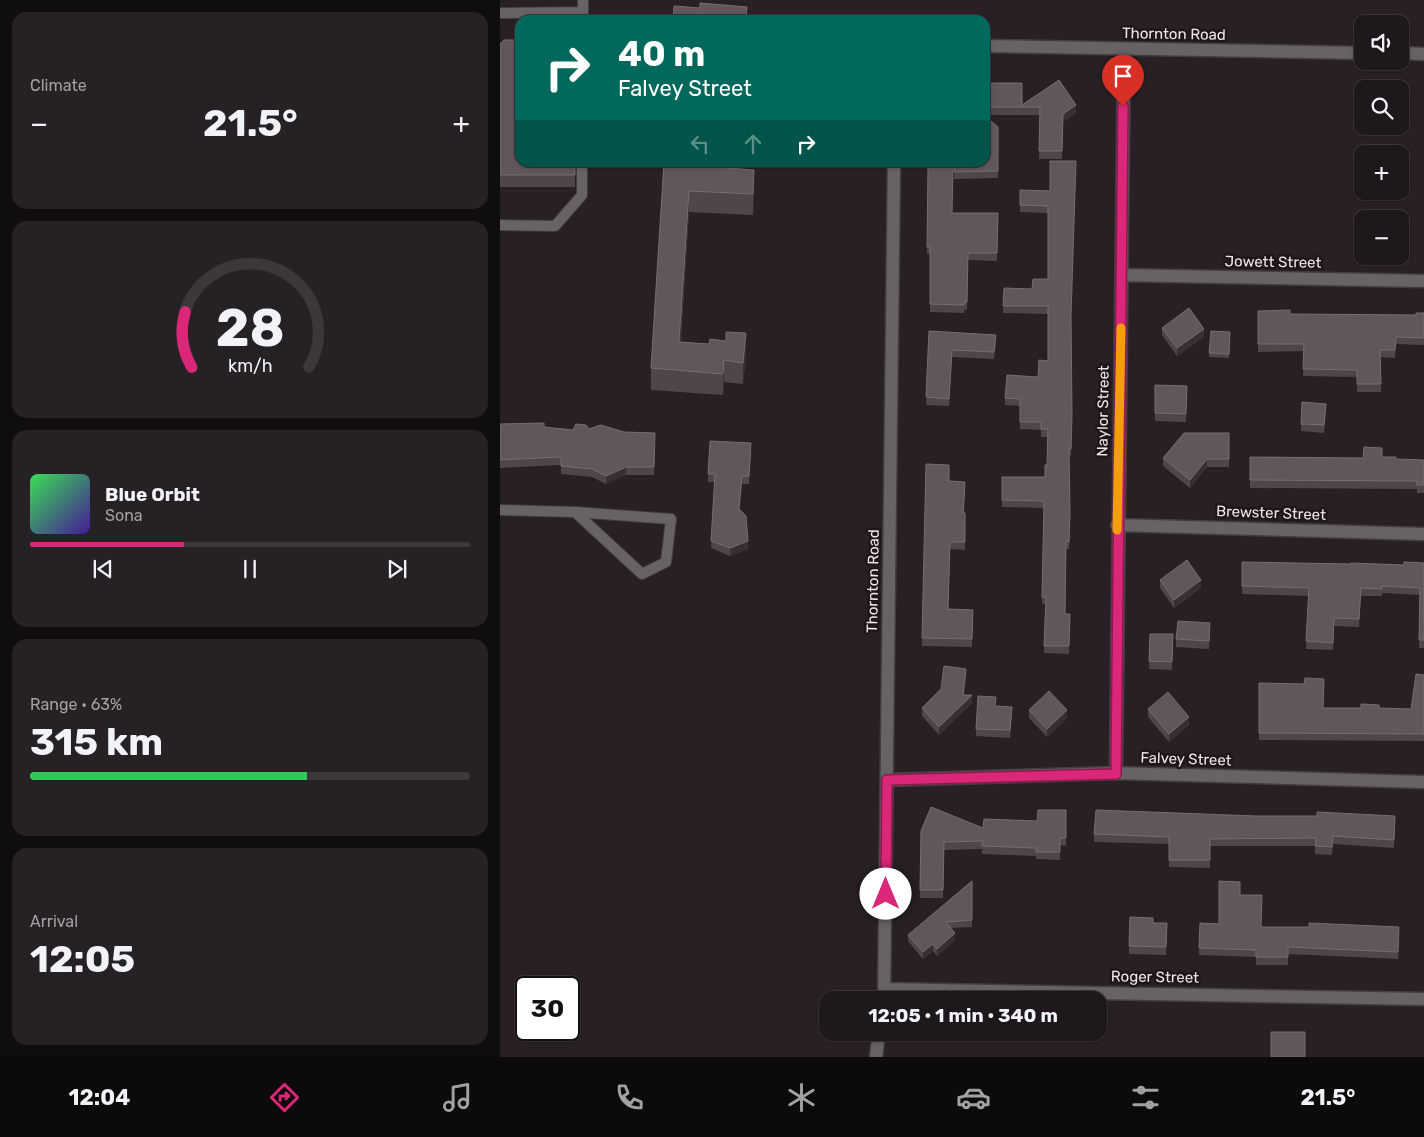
<!DOCTYPE html>
<meta charset="utf-8">
<style>
:root{--surface:#1e181c;--page:#262125;--text:#f1f3f6;--muted:#a1a0a3;--line:#3c373b;--accent:#db2777}
body{margin:0;font-family:Rubik,sans-serif;background:var(--page);color:var(--text);height:100vh;display:flex;flex-direction:column;font-size:19px;white-space:nowrap}
*{box-sizing:border-box;margin:0}
p{font-size:16px;color:var(--muted)}
.icon{flex:none;width:28px;height:28px;fill:none;stroke:currentColor;stroke-width:2;stroke-linecap:round;stroke-linejoin:round}
.map{position:relative;flex:1;overflow:hidden}
.side{display:flex;flex-direction:column;gap:12px;padding:12px;background:#100d0f;width:500px}
.side>*{flex:none}
.top-card{position:absolute;left:15px;top:15px;width:475px;height:152px;border-radius:15px;box-shadow:0 1px 4px #0004,0 0 0 1px var(--line);background:#00695c;color:#fff;overflow:hidden}
.controls{position:absolute;left:854px;top:15px;display:grid;gap:10px}
.controls a{display:grid;place-items:center;width:55px;height:55px;border-radius:10px;background:var(--surface);box-shadow:0 1px 4px #0004,0 0 0 1px var(--line);font-size:25px}
.speed{position:absolute;left:15px;top:976px;display:flex;gap:10px;font-size:25px;font-weight:700;text-align:center}
.speed>*{display:grid;place-content:center;width:65px;height:65px;border-radius:50%;background:var(--surface);box-shadow:0 1px 4px #0004,0 0 0 1px var(--line);line-height:1}
.speed .limit{border:2px solid #111;border-radius:8px;background:#fff;color:#111}
.pin{position:absolute;display:grid;place-items:center;width:42px;height:42px;color:#fff;margin:-51px -21px;border-radius:50% 50% 50% 0;rotate:-45deg;box-shadow:0 0 5px #0007}
.pin .icon{rotate:45deg}
.me{position:absolute;width:55px;margin:-28px;rotate:0deg;stroke-linejoin:round;filter:drop-shadow(0 0 4px #0008)}
.turn{display:flex;align-items:center;gap:18px;height:105px;padding:0 20px;font-size:22px}
.turn .icon{width:65px;height:65px;stroke-width:2.5}
.turn b{display:block;font-size:35px;line-height:42px}
.lanes{display:flex;align-items:center;height:48px;padding:0 20px;background:#0003;justify-content:center;gap:25px;direction:ltr}
.lanes .off{opacity:.35}
.big{font-size:38px;font-weight:700;line-height:1.1}
.side .tile{flex:1;display:flex;flex-direction:column;justify-content:center;gap:8px;min-width:0;padding:0 18px;border-radius:15px;background:var(--page)}
.side .dial{align-items:center;gap:0}
.dial svg{height:130px;overflow:visible;fill:none;stroke:var(--line);stroke-width:7;stroke-linecap:round;text-anchor:middle}
.dial text{fill:var(--text);stroke:none}
.song{display:flex;align-items:center;gap:15px}
.cover{width:60px;height:60px;border-radius:8px;background:linear-gradient(135deg,hsl(130 70% 55%),hsl(260 70% 35%))}
.played{height:5px;border-radius:2px;background:linear-gradient(90deg,var(--accent) 35%,var(--line) 35%)}
.keys{display:flex;justify-content:space-around;direction:ltr}
.heat{display:flex;justify-content:space-between;align-items:center;font-size:28px;direction:ltr}
.charge{height:8px;border-radius:4px;background:linear-gradient(90deg,#34c759 63%,var(--line) 0)}
.trip{position:absolute;left:319px;top:991px;width:288px;height:50px;border-radius:15px;background:var(--surface);box-shadow:0 1px 4px #0004,0 0 0 1px var(--line);font-weight:700;line-height:50px;text-align:center}
.tab-bar{display:flex;height:80px;justify-content:space-around;align-items:center;background:#0c0a0b;color:var(--muted)}
.tab-bar .icon{width:35px;height:35px}
.tab-bar .current{color:var(--accent)}
.tab-bar b{font-size:22px;color:var(--text)}
main{display:flex;flex:1;min-height:0}
.map>svg:first-child{display:block}
.lines{fill:none;stroke-linecap:round;stroke-linejoin:round}
.lane-casing{stroke:#443c41;stroke-width:12}
.street-casing{stroke:#443c41;stroke-width:15}
.lane{stroke:#676264;stroke-width:10}
.street{stroke:#676264;stroke-width:12}
.wall{fill:#4f454b}
.shaded-wall{fill:#382f35}
.building{fill:#60565c;stroke:#766d72}
.route-casing{stroke:#8e194d;stroke-width:12}
.route{stroke:#db2777;stroke-width:9}
.slow{stroke:#f59e0b;stroke-width:9}
.labels{text-anchor:middle;dominant-baseline:central;stroke-width:5;stroke-linejoin:round;paint-order:stroke}
.street-label{font-size:15px;fill:#ede6ea;stroke:#1f161b}
</style>
<main>
<section class="side">
<div class="tile"><p>Climate</p>
<div class="heat"><a>−</a><b class="big">21.5°</b><a>+</a></div>
</div>
<div class="tile dial"><svg viewBox="0 0 100 80">
<path d="M14 69A42 42 0 1 1 86 69"/>
<path d="M14 69A42 42 0 0 1 10 35" stroke="#db2777"/>
<text x="50" y="56" font-size="32" font-weight="700">28</text>
<text x="50" y="72" font-size="11">km/h</text>
</svg></div>
<div class="tile">
<div class="song"><i class="cover"></i><div><b>Blue Orbit</b><p>Sona</p></div></div>
<div class="played"></div>
<div class="keys"><svg class="icon" aria-label="previous" viewBox="0 0 24 24"><path d="M18 5L8 12l10 7zM5 5v14"/></svg><svg class="icon" aria-label="pause" viewBox="0 0 24 24"><path d="M8 5v14M16 5v14"/></svg><svg class="icon" aria-label="next" viewBox="0 0 24 24"><path d="M6 5l10 7-10 7zM19 5v14"/></svg></div>
</div>
<div class="tile"><p>Range · 63%</p><b class="big">315 km</b><div class="charge"></div></div>
<div class="tile"><p>Arrival</p><b class="big">12:05</b></div>
</section>
<div class="map">
<svg width="924" height="1057" viewBox="0 0 924 1057">
<rect width="100%" height="100%" fill="#282025"/>
<g class="lines">
<g class="lane-casing">
<path id="lane" d="M 83,0 L 83,20
M 0,13 L 83,12
M 0,225 L 55,226 L 82,195 L 82,162
M 0,510 L 75,512 L 171,519 L 166,562 L 142,574 L 75,512"/>
</g>
<g class="street-casing">
<path id="street" d="M 485,46 L 862,53
M 900,53 L 924,54
M 622,275 L 924,281
M 617,525 L 924,534
M 616,773 L 624,50
M 387,780 L 616,773 L 924,782
M 386,989 L 924,999
M 384,1000 L 394,162
M 376,1057 L 379,1032"/>
</g>
<use href="#lane" class="lane"/>
<use href="#street" class="street"/>
</g>
<path class="wall" d="M 0,44 L 75,162 L 75,187 L 0,187 Z
M 559,80 L 576,113 L 563,122 L 562,159 L 539,159 L 540,115 L 490,115 L 490,83 L 522,105 Z
M 498,127 L 498,178 L 454,179 L 455,162 Z
M 164,162 L 191,162 L 191,165 L 254,191 L 253,215 L 189,212 L 181,343 L 246,355 L 243,384 L 224,382 L 223,395 L 151,390 L 151,368 Z
M 428,167 L 452,213 L 498,213 L 497,261 L 468,260 L 467,310 L 465,309 L 464,313 L 430,312 L 430,254 L 427,254 Z
M 520,190 L 550,191 L 571,321 L 572,423 L 571,456 L 569,456 L 570,520 L 569,549 L 566,549 L 565,614 L 570,614 L 569,654 L 544,653 L 546,604 L 542,604 L 544,508 L 502,507 L 502,477 L 545,477 L 547,465 L 547,437 L 541,437 L 541,430 L 520,429 L 520,406 L 505,405 L 505,398 L 538,377 L 548,361 L 548,314 L 503,313 L 504,288 L 532,289 L 548,279 L 548,213 L 520,212 Z
M 758,311 L 790,314 L 916,315 L 924,313 L 924,345 L 896,344 L 895,358 L 880,357 L 881,392 L 857,392 L 857,377 L 803,376 L 804,351 L 758,352 Z
M 662,328 L 704,337 L 677,356 L 662,335 Z
M 429,331 L 496,342 L 494,359 L 452,357 L 449,406 L 426,405 Z
M 711,331 L 730,332 L 729,358 L 709,357 Z
M 655,385 L 687,386 L 686,422 L 655,421 Z
M 826,411 L 824,433 L 801,431 L 801,424 Z
M 0,424 L 73,430 L 89,429 L 124,432 L 155,433 L 154,475 L 126,475 L 106,484 L 92,477 L 61,474 L 61,465 L 0,468 Z
M 729,433 L 729,467 L 707,467 L 690,488 L 663,466 L 663,458 Z
M 251,451 L 249,484 L 242,484 L 239,510 L 248,549 L 230,556 L 211,548 L 215,482 L 208,482 L 208,474 Z
M 750,457 L 863,458 L 882,457 L 896,459 L 924,460 L 924,493 L 917,493 L 917,489 L 750,488 Z
M 426,464 L 449,481 L 465,490 L 464,513 L 465,513 L 465,550 L 450,549 L 448,609 L 473,610 L 472,647 L 422,646 Z
M 742,562 L 851,564 L 904,565 L 924,563 L 924,648 L 919,648 L 920,595 L 882,593 L 882,596 L 861,596 L 859,627 L 834,626 L 833,650 L 806,649 L 809,596 L 742,594 Z
M 660,580 L 701,588 L 674,608 L 660,588 Z
M 710,631 L 709,649 L 676,647 L 676,639 Z
M 650,634 L 673,634 L 672,670 L 649,669 Z
M 924,675 L 924,741 L 759,740 L 759,683 L 824,687 L 823,708 L 911,709 Z
M 466,677 L 464,695 L 472,703 L 439,735 L 422,716 L 422,708 Z
M 496,706 L 512,715 L 510,738 L 476,736 L 476,729 Z
M 648,709 L 689,725 L 669,742 L 648,717 Z
M 529,710 L 567,718 L 547,737 L 529,718 Z
M 566,810 L 566,846 L 560,845 L 560,860 L 536,859 L 536,856 L 482,854 L 482,849 L 444,850 L 443,898 L 420,898 L 421,831 L 483,828 L 537,821 Z
M 756,816 L 895,816 L 894,848 L 833,844 L 832,855 L 815,854 L 815,846 L 710,846 L 710,868 L 669,867 L 669,844 L 594,842 L 594,834 Z
M 472,881 L 472,927 L 451,928 L 455,940 L 437,956 L 433,951 L 423,959 L 408,941 L 408,935 Z
M 740,895 L 761,927 L 899,927 L 898,959 L 788,954 L 788,965 L 756,965 L 756,957 L 699,955 L 700,923 L 719,924 Z
M 667,923 L 666,955 L 629,954 L 629,946 Z"/>
<path class="shaded-wall" d="M 576,105 L 576,113 L 563,122 L 562,159 L 563,114 Z
M 254,170 L 254,191 L 253,215 L 253,194 Z
M 189,191 L 189,212 L 179,364 L 179,342 Z
M 704,329 L 704,337 L 677,356 L 677,348 Z
M 246,333 L 246,355 L 243,384 L 243,363 Z
M 224,360 L 224,382 L 223,395 L 223,374 Z
M 707,459 L 707,467 L 690,488 L 690,480 Z
M 126,467 L 126,475 L 106,484 L 106,476 Z
M 242,476 L 242,484 L 239,517 L 239,509 Z
M 248,541 L 248,549 L 230,556 L 230,548 Z
M 701,580 L 701,588 L 674,608 L 674,600 Z
M 466,669 L 466,677 L 463,703 L 463,695 Z
M 472,695 L 472,703 L 439,735 L 439,727 Z
M 567,710 L 567,718 L 547,737 L 547,729 Z
M 689,717 L 689,725 L 669,742 L 669,734 Z
M 455,933 L 455,940 L 437,956 L 437,949 Z
M 433,944 L 433,951 L 423,959 L 423,952 Z"/>
<path class="building" d="M 200,3 L 247,7 L 246,17 L 266,19 L 266,20 L 173,20 L 174,6 L 200,8 Z
M 4,40 L 20,40 L 20,162 L 75,162 L 75,175 L 0,175 L 0,44 Z
M 559,80 L 576,105 L 563,114 L 562,151 L 539,151 L 540,107 L 490,107 L 490,83 L 522,83 L 522,105 Z
M 485,116 L 498,127 L 498,171 L 454,172 L 455,162 L 485,162 Z
M 550,161 L 576,161 L 571,316 L 572,415 L 571,449 L 569,449 L 570,513 L 569,542 L 566,541 L 565,614 L 570,614 L 569,646 L 544,646 L 546,597 L 542,597 L 544,501 L 502,500 L 502,477 L 545,477 L 545,465 L 547,465 L 548,429 L 541,429 L 541,422 L 520,422 L 520,399 L 505,398 L 507,375 L 538,377 L 539,360 L 548,361 L 548,306 L 503,306 L 504,288 L 532,289 L 533,279 L 548,279 L 548,206 L 520,205 L 520,190 L 550,191 Z
M 164,162 L 189,162 L 189,165 L 254,170 L 253,194 L 189,191 L 179,342 L 209,344 L 210,339 L 226,341 L 226,332 L 246,333 L 243,363 L 224,360 L 223,374 L 151,368 Z
M 428,167 L 453,167 L 452,213 L 498,213 L 497,253 L 468,253 L 467,302 L 465,302 L 464,305 L 430,304 L 430,247 L 427,247 Z
M 689,308 L 704,329 L 677,348 L 662,328 Z
M 790,310 L 790,314 L 916,315 L 916,313 L 924,313 L 924,338 L 896,337 L 895,350 L 880,350 L 881,384 L 857,384 L 857,370 L 803,369 L 804,344 L 758,344 L 758,311 Z
M 429,331 L 496,335 L 494,352 L 452,350 L 449,399 L 426,397 Z
M 711,331 L 730,332 L 729,354 L 709,353 Z
M 655,385 L 687,386 L 686,414 L 655,413 Z
M 802,402 L 826,404 L 824,425 L 801,424 Z
M 44,423 L 44,427 L 73,430 L 76,424 L 86,425 L 89,429 L 101,425 L 124,432 L 155,433 L 154,467 L 126,467 L 106,476 L 92,469 L 61,466 L 61,457 L 0,460 L 0,424 Z
M 684,433 L 729,433 L 729,459 L 707,459 L 690,480 L 663,458 Z
M 210,441 L 251,443 L 249,476 L 242,476 L 239,509 L 246,516 L 248,541 L 230,548 L 211,541 L 215,474 L 208,474 Z
M 864,447 L 882,448 L 882,457 L 896,457 L 896,459 L 924,460 L 924,485 L 917,485 L 917,481 L 750,480 L 750,457 L 863,458 Z
M 426,464 L 449,465 L 449,481 L 465,482 L 463,513 L 465,513 L 465,542 L 450,542 L 448,609 L 473,610 L 472,639 L 422,638 Z
M 687,560 L 701,580 L 674,600 L 660,580 Z
M 742,562 L 851,564 L 851,563 L 904,565 L 904,562 L 924,563 L 924,640 L 919,640 L 920,588 L 882,586 L 882,589 L 861,588 L 859,619 L 834,618 L 833,643 L 806,641 L 809,588 L 742,586 Z
M 678,621 L 710,623 L 709,641 L 676,639 Z
M 650,634 L 673,634 L 672,662 L 649,661 Z
M 444,666 L 466,669 L 463,695 L 472,695 L 439,727 L 422,708 L 441,689 Z
M 916,674 L 924,675 L 924,734 L 759,733 L 759,683 L 804,684 L 805,678 L 824,679 L 823,708 L 861,708 L 861,704 L 879,705 L 879,708 L 911,709 Z
M 549,691 L 567,710 L 547,729 L 529,710 Z
M 668,692 L 689,717 L 669,734 L 648,709 Z
M 478,696 L 496,697 L 495,706 L 512,707 L 510,730 L 476,729 Z
M 431,807 L 483,828 L 484,819 L 537,821 L 538,810 L 566,810 L 566,838 L 560,838 L 560,852 L 536,852 L 536,848 L 482,846 L 483,841 L 444,842 L 443,890 L 420,890 L 421,831 Z
M 596,810 L 756,816 L 817,816 L 817,812 L 895,816 L 894,840 L 833,836 L 832,847 L 815,846 L 816,838 L 710,839 L 710,860 L 669,860 L 669,837 L 594,834 Z
M 472,881 L 472,920 L 446,922 L 455,933 L 437,949 L 433,944 L 423,952 L 408,935 Z
M 719,881 L 740,882 L 740,895 L 762,895 L 761,927 L 809,927 L 809,923 L 899,927 L 898,952 L 788,947 L 788,957 L 756,957 L 756,950 L 699,948 L 700,923 L 719,924 Z
M 630,917 L 653,918 L 653,923 L 667,923 L 666,947 L 629,946 Z
M 771,1032 L 805,1032 L 805,1057 L 771,1057 Z"/>
<g class="lines">
<g class="route-casing">
<path id="route" d="M 386,894 L 387,780 L 616,774 L 623,106"/>
</g>
<use href="#route" class="route"/>
<path class="slow" d="M 617,530 L 621,328"/>
</g>
<g class="labels">
<g class="street-label">
<text transform="translate(674 34) rotate(1)">Thornton Road</text>
<text transform="translate(773 262) rotate(1)">Jowett Street</text>
<text transform="translate(603 411) rotate(-89)">Naylor Street</text>
<text transform="translate(771 513) rotate(2)">Brewster Street</text>
<text transform="translate(373 581) rotate(-89)">Thornton Road</text>
<text transform="translate(686 759) rotate(2)">Falvey Street</text>
<text transform="translate(655 977) rotate(1)">Roger Street</text>
</g>
</g>
</svg>
<div class="controls">
<a><svg class="icon" aria-label="sound" viewBox="0 0 24 24"><path d="M4 9h4l5-4v14l-5-4H4zM17 9q2 3 0 6"/></svg></a>
<a><svg class="icon" aria-label="search" viewBox="0 0 24 24"><circle cx="10" cy="10" r="6"/><path d="M15 15l6 6"/></svg></a>
<a>+</a>
<a>−</a>
</div>
<div class="speed"><div class="limit">30</div></div>
<div class="pin" style="left:623px;top:106px;background:#d93025"><svg class="icon" aria-label="arrive" viewBox="0 0 24 24"><path d="M6 21V4h12l-3 4 3 4H6"/></svg></div>
<svg class="me" style="left:386px;top:894px" viewBox="-20 -20 40 40"><circle r="19" fill="#fff"/><path d="M0-13L10 11 0 6-10 11z" fill="#db2777"/></svg>
<div class="trip">12:05 · 1 min · 340 m</div>
<div class="top-card">
<div class="turn"><svg class="icon" aria-label="right" viewBox="0 0 24 24"><path d="M7 20v-9h11M14 6l5 5-5 5"/></svg><div><b>40 m</b>Falvey Street</div></div>
<div class="lanes"><svg class="icon off" aria-label="left" viewBox="0 0 24 24"><path d="M17 20v-9H6M10 6l-5 5 5 5"/></svg><svg class="icon off" aria-label="ahead" viewBox="0 0 24 24"><path d="M12 20V5M6 11l6-6 6 6"/></svg><svg class="icon" aria-label="right" viewBox="0 0 24 24"><path d="M7 20v-9h11M14 6l5 5-5 5"/></svg></div>
</div>
</div>
</main>
<nav class="tab-bar">
<b>12:04</b>
<svg class="icon current" aria-label="directions" viewBox="0 0 24 24"><path d="M12 3l9 9-9 9-9-9zM9 14v-3h6M13 9l2 2-2 2"/></svg>
<svg class="icon" aria-label="music" viewBox="0 0 24 24"><path d="M9 18V5l10-2v13"/><circle cx="6" cy="18" r="3"/><circle cx="16" cy="16" r="3"/></svg>
<svg class="icon" aria-label="phone" viewBox="0 0 24 24"><path d="M5 4h4l2 5-3 2q2 4 5 5l2-3 5 2v4C11 20 4 13 5 4z"/></svg>
<svg class="icon" aria-label="climate" viewBox="0 0 24 24"><path d="M12 3v18M4 7l16 10M4 17L20 7"/></svg>
<svg class="icon" aria-label="car" viewBox="0 0 24 24"><path d="M5 17H2v-5l4-1 3-4h7l3 4 3 1v5h-3M9 17h6M6 11h13"/><circle cx="7" cy="17" r="2"/><circle cx="17" cy="17" r="2"/></svg>
<svg class="icon" aria-label="filters" viewBox="0 0 24 24"><path d="M4 7h16M4 17h16"/><circle cx="9" cy="7" r="2"/><circle cx="15" cy="17" r="2"/></svg>
<b>21.5°</b>
</nav>
